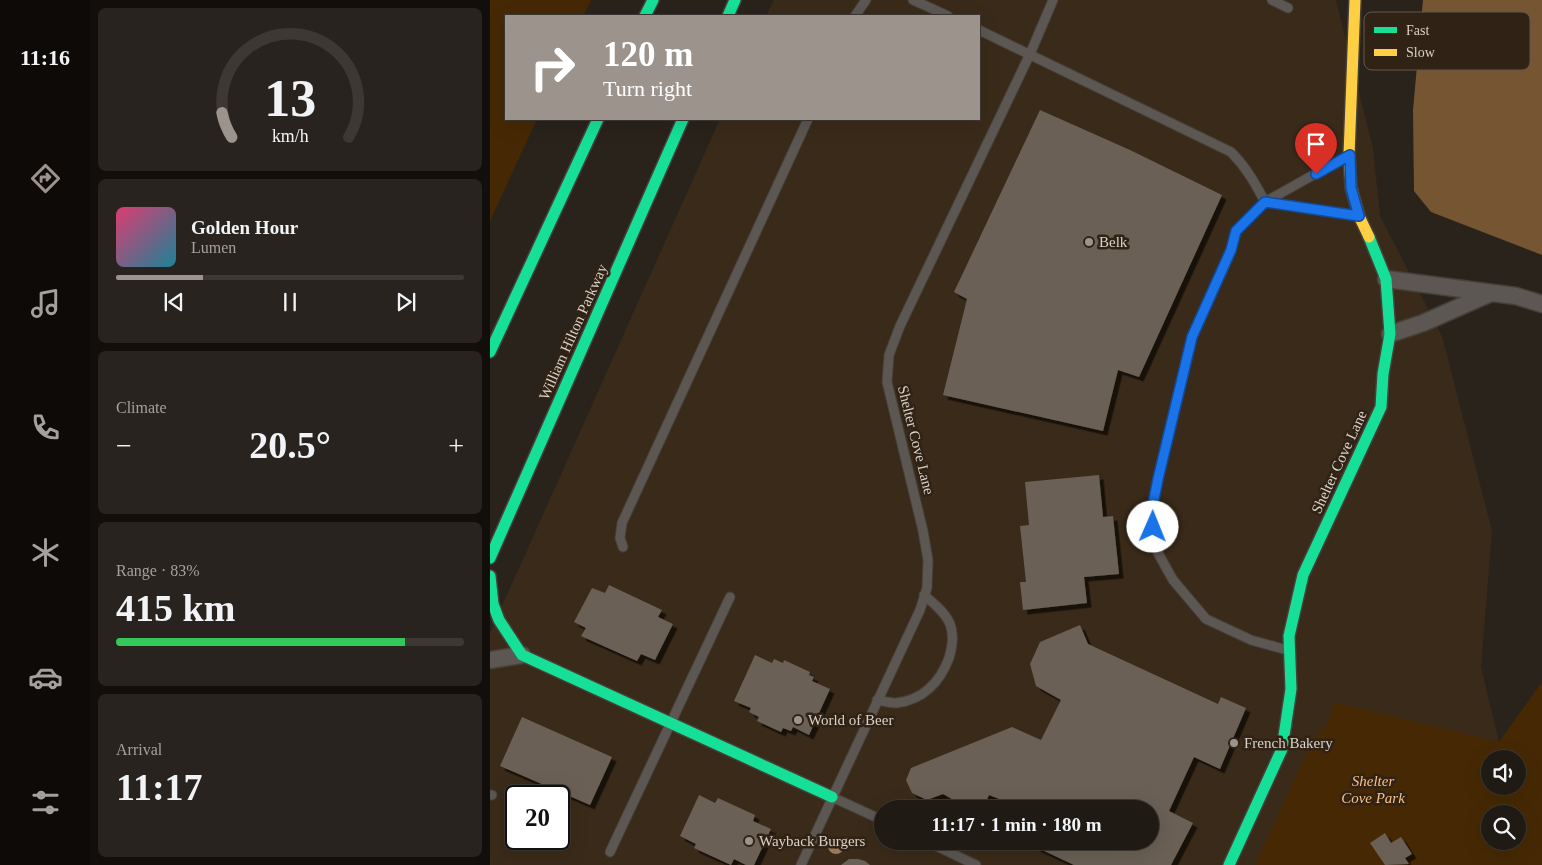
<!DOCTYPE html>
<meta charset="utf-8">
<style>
:root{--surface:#201a15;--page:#28231e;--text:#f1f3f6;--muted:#a2a1a0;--line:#3d3834;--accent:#9c948c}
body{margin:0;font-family:Georgia,serif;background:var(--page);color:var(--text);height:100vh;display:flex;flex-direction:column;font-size:19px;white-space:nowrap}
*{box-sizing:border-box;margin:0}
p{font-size:16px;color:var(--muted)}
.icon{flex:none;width:28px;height:28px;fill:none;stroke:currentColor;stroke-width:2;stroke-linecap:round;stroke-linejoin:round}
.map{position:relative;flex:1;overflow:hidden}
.details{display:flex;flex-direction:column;gap:8px;padding:8px;background:#120e0c;width:400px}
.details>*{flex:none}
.guide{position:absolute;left:15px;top:15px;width:475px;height:105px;border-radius:0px;box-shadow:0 5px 20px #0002,0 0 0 1px var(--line);background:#9c948c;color:#fff;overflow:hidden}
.controls{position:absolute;left:991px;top:750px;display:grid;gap:10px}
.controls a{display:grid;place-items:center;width:45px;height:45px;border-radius:50%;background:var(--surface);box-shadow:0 5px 20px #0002,0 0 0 1px var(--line);font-size:25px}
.speed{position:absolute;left:15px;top:785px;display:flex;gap:10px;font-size:25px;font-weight:700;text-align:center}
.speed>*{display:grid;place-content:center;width:65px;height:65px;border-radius:50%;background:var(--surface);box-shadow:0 5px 20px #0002,0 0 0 1px var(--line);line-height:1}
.speed .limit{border:2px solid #111;border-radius:8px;background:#fff;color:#111}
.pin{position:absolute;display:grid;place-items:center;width:42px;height:42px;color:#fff;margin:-51px -21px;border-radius:50% 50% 50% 0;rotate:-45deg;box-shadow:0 0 5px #0007}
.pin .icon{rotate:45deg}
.me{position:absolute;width:55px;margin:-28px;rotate:1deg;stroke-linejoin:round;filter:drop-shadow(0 0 4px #0008)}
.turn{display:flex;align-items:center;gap:18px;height:105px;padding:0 15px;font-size:22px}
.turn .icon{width:65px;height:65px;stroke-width:2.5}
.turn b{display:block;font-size:35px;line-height:42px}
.big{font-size:38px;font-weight:600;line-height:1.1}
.details .tile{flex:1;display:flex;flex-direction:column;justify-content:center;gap:8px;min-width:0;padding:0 18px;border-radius:8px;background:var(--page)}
.details .dial{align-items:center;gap:0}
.dial svg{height:130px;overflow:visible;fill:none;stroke:var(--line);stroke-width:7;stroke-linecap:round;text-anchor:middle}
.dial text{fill:var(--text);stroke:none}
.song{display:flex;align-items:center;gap:15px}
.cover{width:60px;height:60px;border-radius:8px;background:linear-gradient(135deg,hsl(340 70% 55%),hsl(190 70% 35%))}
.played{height:5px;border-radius:2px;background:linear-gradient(90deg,var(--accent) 25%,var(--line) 25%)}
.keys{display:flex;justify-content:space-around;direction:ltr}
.heat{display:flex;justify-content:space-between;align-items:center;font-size:28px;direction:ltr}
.charge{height:8px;border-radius:4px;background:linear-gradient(90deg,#34c759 83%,var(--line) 0)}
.trip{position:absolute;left:384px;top:800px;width:285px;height:50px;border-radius:25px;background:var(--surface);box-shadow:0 5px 20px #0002,0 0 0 1px var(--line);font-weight:600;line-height:50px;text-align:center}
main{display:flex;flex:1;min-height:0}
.dock{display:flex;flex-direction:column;width:90px;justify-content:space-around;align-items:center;background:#0d0a08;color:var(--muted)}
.dock .icon{width:35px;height:35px}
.dock .current{color:var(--accent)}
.dock b{font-size:22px;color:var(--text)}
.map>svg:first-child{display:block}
.built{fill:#3a2a19;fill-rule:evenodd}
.green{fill:#462904;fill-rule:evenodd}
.water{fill:#765532}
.building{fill:#6a6055;filter:url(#shadow)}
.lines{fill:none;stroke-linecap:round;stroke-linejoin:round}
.lane-casing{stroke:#46403a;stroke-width:11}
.street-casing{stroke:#46403a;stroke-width:19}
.fast-casing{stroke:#46403a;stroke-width:14}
.slow-casing{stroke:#46403a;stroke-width:14}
.lane{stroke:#5c5752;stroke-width:9}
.street{stroke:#5c5752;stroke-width:16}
.fast{stroke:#16e098;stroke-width:11}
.slow{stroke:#ffcf43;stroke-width:11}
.tree{fill:#9c7955}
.route-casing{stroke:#114b97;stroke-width:12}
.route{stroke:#1a73e8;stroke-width:9}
.poi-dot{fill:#9c948c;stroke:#302316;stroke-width:2}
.labels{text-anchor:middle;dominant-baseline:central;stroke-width:5;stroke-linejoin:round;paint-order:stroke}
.poi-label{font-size:15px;fill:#d9d1c8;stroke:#302316;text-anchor:start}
.street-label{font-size:15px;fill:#d9d1c8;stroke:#302316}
.park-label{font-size:15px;font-style:italic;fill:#fac084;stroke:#302316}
.key{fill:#302316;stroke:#63574b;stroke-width:1}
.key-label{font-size:14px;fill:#d9d1c8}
</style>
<main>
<nav class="dock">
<b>11:16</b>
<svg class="icon current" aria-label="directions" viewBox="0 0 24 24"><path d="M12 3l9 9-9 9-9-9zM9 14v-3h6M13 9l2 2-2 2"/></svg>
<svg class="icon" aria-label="music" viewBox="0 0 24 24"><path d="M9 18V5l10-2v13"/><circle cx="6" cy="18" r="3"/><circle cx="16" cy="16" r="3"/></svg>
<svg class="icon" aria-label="phone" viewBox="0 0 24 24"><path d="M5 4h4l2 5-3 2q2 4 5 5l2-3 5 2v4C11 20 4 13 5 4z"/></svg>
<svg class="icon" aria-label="climate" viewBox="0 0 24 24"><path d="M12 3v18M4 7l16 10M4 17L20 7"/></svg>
<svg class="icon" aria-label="car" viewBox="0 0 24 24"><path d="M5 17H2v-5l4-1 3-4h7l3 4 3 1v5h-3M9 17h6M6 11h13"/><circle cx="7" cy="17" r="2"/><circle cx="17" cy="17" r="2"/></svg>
<svg class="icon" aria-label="filters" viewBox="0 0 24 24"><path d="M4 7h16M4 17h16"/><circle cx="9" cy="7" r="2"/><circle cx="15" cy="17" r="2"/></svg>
</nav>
<section class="details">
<div class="tile dial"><svg viewBox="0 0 100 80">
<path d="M14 69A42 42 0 1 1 86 69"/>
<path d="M14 69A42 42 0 0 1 8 54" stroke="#9c948c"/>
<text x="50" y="56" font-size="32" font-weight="700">13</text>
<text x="50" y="72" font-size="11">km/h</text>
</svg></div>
<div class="tile">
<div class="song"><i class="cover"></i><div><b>Golden Hour</b><p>Lumen</p></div></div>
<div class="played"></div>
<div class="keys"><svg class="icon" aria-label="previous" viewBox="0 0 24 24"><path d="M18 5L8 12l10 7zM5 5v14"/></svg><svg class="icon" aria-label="pause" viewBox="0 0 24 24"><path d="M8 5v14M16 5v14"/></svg><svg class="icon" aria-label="next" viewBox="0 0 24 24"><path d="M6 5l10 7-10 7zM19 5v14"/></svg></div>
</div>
<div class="tile"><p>Climate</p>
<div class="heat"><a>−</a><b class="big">20.5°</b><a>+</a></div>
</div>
<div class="tile"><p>Range · 83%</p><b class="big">415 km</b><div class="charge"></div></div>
<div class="tile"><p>Arrival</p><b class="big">11:17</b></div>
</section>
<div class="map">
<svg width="1052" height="865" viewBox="0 0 1052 865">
<defs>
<filter id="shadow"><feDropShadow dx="4.5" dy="4.5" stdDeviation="0" flood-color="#0009"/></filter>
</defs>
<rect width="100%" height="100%" fill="#2a231c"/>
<path class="built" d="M 284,0 L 846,0 L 883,148 L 890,216 L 952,336 L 1002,531 L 991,667 L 1013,759 L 1000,759 L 1000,786 L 1013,786 L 977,865 L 0,865 L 0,633 L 230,119 L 489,119 L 489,16 L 276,16 ZM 26,796 L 69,796 L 69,839 L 26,839 ZM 392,809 L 660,809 L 660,841 L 392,841 Z"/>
<path class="green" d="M 0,0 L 101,0 L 93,16 L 16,16 L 16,119 L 47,119 L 0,221 Z
M 1052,682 L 1052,865 L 765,865 L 823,739 L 840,720 L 844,702 L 1009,742 ZM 1000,759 L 1028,759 L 1028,786 L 1000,786 ZM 1000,814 L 1028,814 L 1028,841 L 1000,841 Z"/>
<path class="water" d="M 933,0 L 1052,0 L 1052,255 L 941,212 L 924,191 L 923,110 Z"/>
<path class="building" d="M 550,110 L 640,150 L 732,195 L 649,377 L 628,370 L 613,431 L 453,395 L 477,299 L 464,292 Z
M 609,475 L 613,517 L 623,516 L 629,574 L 594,577 L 597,603 L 533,610 L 530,582 L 536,582 L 530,526 L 539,525 L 535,482 Z
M 119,585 L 172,610 L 168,617 L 183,624 L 165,660 L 151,654 L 147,661 L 91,636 L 96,628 L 84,622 L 102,588 L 115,593 Z
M 590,625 L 598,644 L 728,704 L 731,697 L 756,708 L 730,769 L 704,757 L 679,811 L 703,823 L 681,865 L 584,865 L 533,841 L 660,841 L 660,809 L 520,809 L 522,804 L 499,795 L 493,809 L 480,809 L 453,794 L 437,800 L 422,793 L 416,780 L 421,768 L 522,727 L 551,740 L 571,700 L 546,686 L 540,664 L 550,642 Z
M 265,655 L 282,663 L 284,659 L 293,663 L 294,660 L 320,672 L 319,675 L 324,677 L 322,681 L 340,689 L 319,735 L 303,727 L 301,731 L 293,728 L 291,732 L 267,721 L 269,717 L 259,712 L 261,708 L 244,701 Z
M 32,717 L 122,757 L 100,805 L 10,766 Z
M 209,795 L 225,803 L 228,798 L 265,815 L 263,821 L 281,829 L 264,865 L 256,865 L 244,859 L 241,865 L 204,848 L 206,844 L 190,836 Z
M 895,833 L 901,843 L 911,837 L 922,854 L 915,858 L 919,864 L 895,865 L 880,843 Z
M 359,859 L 368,859 L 375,861 L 380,865 L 351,865 Z"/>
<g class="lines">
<g class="lane-casing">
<path id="lane" d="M 423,0 L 458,16
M 782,0 L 798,8
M 365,16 L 376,0
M 489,30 L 741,152 C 756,167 765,183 775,202 L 746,231 L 741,251 L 702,337 L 668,479 L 663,504 L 663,527 L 668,553 L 683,580 L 716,619 L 761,640 L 797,650
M 775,202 L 857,156
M 775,202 L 866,216
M 133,547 L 130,538 L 132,523 L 318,119
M 387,700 C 393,701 400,703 406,703 C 433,700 450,682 459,658 C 462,648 464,634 460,624 C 455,612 443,603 434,595
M 0,795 L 2,795
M 342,797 L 392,820
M 436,841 L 486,865
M 120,852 L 240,597
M 311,865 L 430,610 L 437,588 L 438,560 L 433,531 L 397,382 L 399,355 L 410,326 L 540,54 L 563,0"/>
</g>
<g class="street-casing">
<path id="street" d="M 896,279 L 1026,296 L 1052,304
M 900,334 L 933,323 L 1001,293
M 0,660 L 32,655"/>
</g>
<g class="fast-casing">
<path id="fast" d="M 155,16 L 163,0
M 238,16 L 245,0
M 0,352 L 108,119
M 0,558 L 193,119
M 0,576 L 3,604 L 9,620 L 32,655 L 342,797
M 739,865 L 792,749 L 801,689 L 799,636 L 813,575 L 891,407 L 893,374 L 900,334 L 896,279 L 879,237"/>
</g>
<g class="slow-casing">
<path id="slow" d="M 865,0 L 859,155 L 861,187 L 869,216 L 879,237"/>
</g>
<use href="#lane" class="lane"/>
<use href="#street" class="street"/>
<use href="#fast" class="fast"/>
<use href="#slow" class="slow"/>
</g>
<circle class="tree" cx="346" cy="846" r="8"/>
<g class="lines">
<g class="route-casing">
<path id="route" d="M 663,527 L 663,504 L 668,479 L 702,337 L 741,250 L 746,231 L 775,202 L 869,216 L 861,188 L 860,155 L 826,174"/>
</g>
<use href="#route" class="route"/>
</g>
<g class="poi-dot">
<circle cx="599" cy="242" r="5"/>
<circle cx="308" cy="720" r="5"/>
<circle cx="744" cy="743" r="5"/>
<circle cx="259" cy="841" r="5"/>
</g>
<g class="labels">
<g class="poi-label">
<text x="609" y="242">Belk</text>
<text x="318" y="720">World of Beer</text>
<text x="754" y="743">French Bakery</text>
<text x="269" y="841">Wayback Burgers</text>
</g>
<g class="street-label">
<text transform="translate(83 332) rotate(-66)">William Hilton Parkway</text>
<text transform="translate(426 440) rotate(76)">Shelter Cove Lane</text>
<text transform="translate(849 462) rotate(-65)">Shelter Cove Lane</text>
</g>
<g class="park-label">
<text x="883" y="781">Shelter<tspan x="883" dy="17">Cove Park</tspan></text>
</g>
</g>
<rect x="874" y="12" width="166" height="58" rx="8" class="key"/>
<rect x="884" y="27" width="23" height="6" fill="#16e098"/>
<rect x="884" y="49" width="23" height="7" fill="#ffcf43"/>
<g class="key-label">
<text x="916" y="35">Fast</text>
<text x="916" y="57">Slow</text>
</g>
</svg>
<div class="controls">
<a><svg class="icon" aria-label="sound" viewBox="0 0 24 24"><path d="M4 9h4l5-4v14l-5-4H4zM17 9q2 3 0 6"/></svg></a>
<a><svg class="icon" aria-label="search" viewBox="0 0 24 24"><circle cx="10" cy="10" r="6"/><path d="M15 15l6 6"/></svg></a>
</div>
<div class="speed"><div class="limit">20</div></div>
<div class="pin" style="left:826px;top:174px;background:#d93025"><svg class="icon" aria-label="arrive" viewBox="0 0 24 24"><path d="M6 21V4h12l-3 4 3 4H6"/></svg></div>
<svg class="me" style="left:663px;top:527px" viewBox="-20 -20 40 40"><circle r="19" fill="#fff"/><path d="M0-13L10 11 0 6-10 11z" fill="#1a73e8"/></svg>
<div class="trip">11:17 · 1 min · 180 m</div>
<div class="guide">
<div class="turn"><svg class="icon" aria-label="right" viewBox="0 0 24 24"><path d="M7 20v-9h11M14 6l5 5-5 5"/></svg><div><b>120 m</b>Turn right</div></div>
</div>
</div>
</main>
